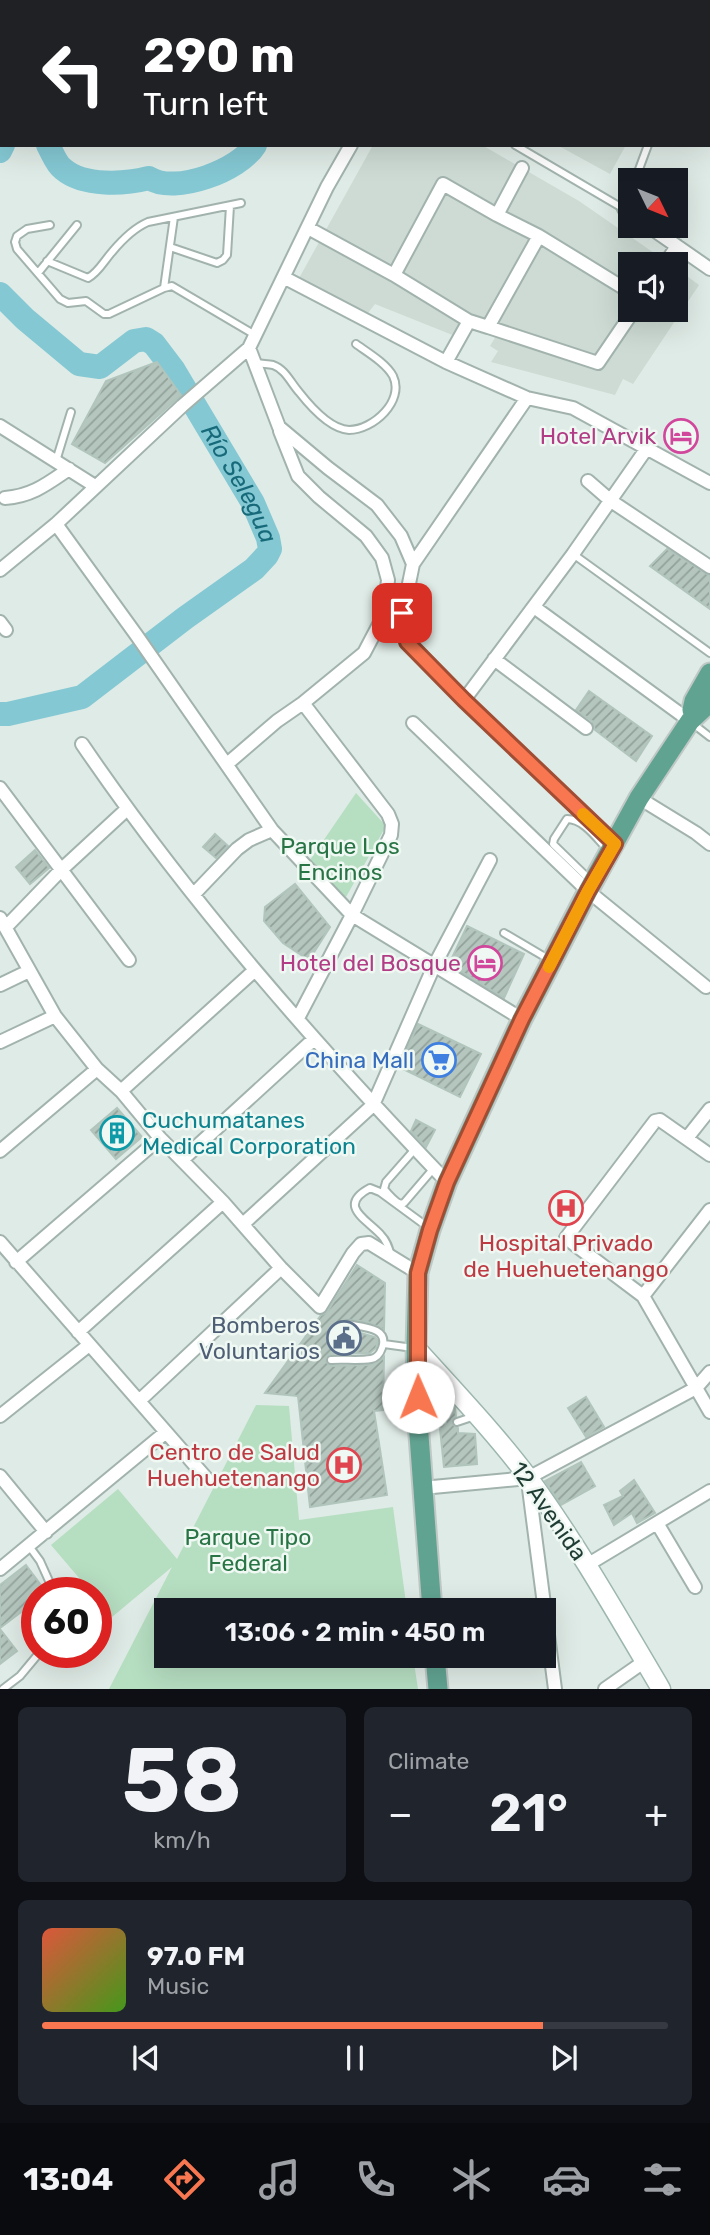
<!DOCTYPE html>
<meta charset="utf-8">
<style>
:root{--surface:#171b24;--page:#20242c;--text:#f1f3f6;--muted:#9ea1a6;--line:#363941;--accent:#f87750}
body{margin:0;font-family:Rubik,sans-serif;background:var(--page);color:var(--text);height:100vh;display:flex;flex-direction:column;font-size:26px;white-space:nowrap}
*{box-sizing:border-box;margin:0}
p{font-size:23px;color:var(--muted)}
.icon{flex:none;width:38px;height:38px;fill:none;stroke:currentColor;stroke-width:2;stroke-linecap:round;stroke-linejoin:round}
.map{position:relative;height:1689px;overflow:hidden}
.panel{display:flex;flex-direction:column;gap:18px;padding:18px;background:#0d0f14;flex:1}
.panel>*{flex:none}
.banner{position:absolute;left:0px;top:0px;width:710px;height:147px;box-shadow:0 7px 28px #0002;background:#202124;color:#fff;overflow:hidden}
.needle{width:46px;rotate:133deg}
.tools{position:absolute;left:618px;top:168px;display:grid;gap:14px}
.tools a{display:grid;place-items:center;width:70px;height:70px;border-radius:0px;background:var(--surface);box-shadow:0 7px 28px #0002;font-size:35px}
.speed{position:absolute;left:21px;top:1577px;display:flex;gap:14px;font-size:35px;font-weight:700;text-align:center}
.speed>*{display:grid;place-content:center;width:91px;height:91px;border-radius:50%;background:var(--surface);box-shadow:0 7px 28px #0002;line-height:1}
.speed .limit{border:10px solid #d22;background:#fff;color:#111}
.pin{position:absolute;display:grid;place-items:center;width:60px;height:60px;color:#fff;margin:-30px;border-radius:14px;box-shadow:0 4px 10px #0006}
.me{position:absolute;width:77px;margin:-38px;rotate:359deg;stroke-linejoin:round;filter:drop-shadow(0 0 5px #0008)}
.turn{display:flex;align-items:center;gap:24px;height:147px;padding:0 28px;font-size:32px}
.turn .icon{width:91px;height:91px;stroke-width:2.5}
.turn b{display:block;font-size:49px;line-height:60px}
.big{font-size:52px;font-weight:600;line-height:1.1}
.panel .tile{flex:1;display:flex;flex-direction:column;justify-content:center;gap:10px;min-width:0;padding:0 24px;border-radius:10px;background:var(--page)}
.panel .dial{align-items:center;gap:0}
.dial b{font-size:91px;line-height:1}
.song{display:flex;align-items:center;gap:21px}
.cover{width:84px;height:84px;border-radius:10px;background:linear-gradient(135deg,hsl(10 70% 55%),hsl(100 70% 35%))}
.played{height:7px;border-radius:4px;background:linear-gradient(90deg,var(--accent) 80%,var(--line) 80%)}
.keys{display:flex;justify-content:space-around;direction:ltr}
.heat{display:flex;justify-content:space-between;align-items:center;font-size:38px;direction:ltr}
.panel .tiles{flex:1;display:grid;gap:18px;grid-template-columns:1fr 1fr}
.tile:last-child{grid-column:span 2}
.trip{position:absolute;left:154px;top:1598px;width:402px;height:70px;border-radius:0px;background:var(--surface);box-shadow:0 7px 28px #0002;font-weight:600;line-height:70px;text-align:center}
.menu{display:flex;height:112px;justify-content:space-around;align-items:center;background:#090b0e;color:var(--muted)}
.menu .icon{width:49px;height:49px}
.menu .current{color:var(--accent)}
.menu b{font-size:32px;color:var(--text)}
.map>svg:first-child{display:block}
.built{fill:#cddbd4}
.park{fill:#b6dec1}
.lines{fill:none;stroke-linecap:round;stroke-linejoin:round}
.river{stroke:#84c8d3;stroke-width:24}
.building{fill:url(#building-hatch);stroke:#b1c5bd;stroke-width:2}
.lane-casing{stroke:#a2b3ad;stroke-width:10}
.street-casing{stroke:#a2b3ad;stroke-width:16}
.secondary-casing{stroke:#9db7ae;stroke-width:21}
.primary-casing{stroke:#c0c8c6;stroke-width:23}
.lane{stroke:#fff;stroke-width:6}
.street{stroke:#fff;stroke-width:12}
.secondary{stroke:#fff;stroke-width:18}
.primary{stroke:#61a391;stroke-width:19}
.route-casing{stroke:#a14d34;stroke-width:18}
.route{stroke:#f87750;stroke-width:12}
.slow{stroke:#f59e0b;stroke-width:12}
.labels{text-anchor:middle;dominant-baseline:central;stroke-width:5;stroke-linejoin:round;paint-order:stroke}
.hotel-label{font-size:23px;fill:#b23c85;stroke:#eff8f3;text-anchor:end}
.park-label{font-size:23px;fill:#287445;stroke:#eff8f3}
.shop-label{font-size:23px;fill:#366cbe;stroke:#eff8f3;text-anchor:end}
.culture-label{font-size:23px;fill:#0d838f;stroke:#eff8f3;text-anchor:start}
.health-label{font-size:23px;fill:#be3a42;stroke:#eff8f3}
.service-label{font-size:23px;fill:#4e5e75;stroke:#eff8f3;text-anchor:end}
.street-label{font-size:23px;fill:#1f3c34;stroke:#eff8f3}
.water-label{font-size:24px;font-style:italic;fill:#176a7a;stroke:#eff8f3}
</style>
<div class="map">
<svg width="710" height="1689" viewBox="0 0 710 1689">
<defs>
<pattern id="building-hatch" width="6" height="6" patternUnits="userSpaceOnUse" patternTransform="scale(1.75)"><rect width="6" height="6" fill="#b4c6be"/><path d="M-1 1l2-2M0 6l6-6M5 7l2-2" fill="none" stroke="#92a29b"/></pattern>
</defs>
<rect width="100%" height="100%" fill="#dfebe6"/>
<path class="built" d="M 373,145 L 482,145 L 579,201 L 670,264 L 630,264 L 630,310 L 676,310 L 676,268 L 699,285 L 633,384 L 623,379 L 615,395 L 491,362 L 498,351 L 490,346 L 496,336 L 476,325 L 465,340 L 375,304 L 365,317 L 298,280 Z
M 557,145 L 626,145 L 610,174 Z"/>
<path class="park" d="M 356,793 L 386,826 L 346,897 L 308,863 Z
M 256,1405 L 289,1406 L 299,1520 L 393,1507 L 406,1603 L 408,1604 L 407,1610 L 166,1610 L 166,1656 L 413,1656 L 418,1689 L 109,1689 L 172,1567 L 112,1617 L 96,1599 L 96,1592 L 91,1592 L 51,1545 L 118,1489 L 177,1559 Z"/>
<g class="lines">
<g class="river">
<path d="M 385,2 L 388,0"/>
<path d="M 48,145 C 52,152 56,164 63,169 C 84,187 125,184 149,178 C 175,195 240,170 255,145"/>
<path d="M 0,151 L 3,145"/>
<path id="s1" d="M 0,294 L 25,319 L 79,364 L 100,367 L 134,341 L 146,339 L 154,344 L 173,369 L 253,503 L 268,538 L 270,549 L 267,555 L 254,569 L 185,618 L 82,697 L 8,714 L 0,714"/>
</g>
</g>
<path class="building" d="M 157,362 L 181,395 L 105,463 L 72,444 L 106,381 Z
M 667,549 L 710,576 L 710,609 L 650,566 Z
M 589,691 L 652,736 L 636,761 L 595,730 L 592,721 L 576,710 Z
M 215,834 L 228,846 L 216,858 L 203,847 Z
M 35,850 L 49,868 L 30,884 L 16,867 Z
M 295,884 L 330,927 L 309,960 L 283,943 L 264,921 L 265,907 Z
M 467,926 L 524,954 L 504,998 L 449,964 Z
M 418,1024 L 481,1054 L 460,1097 L 399,1067 Z
M 117,1108 L 142,1137 L 116,1159 L 91,1130 Z
M 416,1120 L 435,1130 L 426,1147 L 411,1131 Z
M 357,1265 L 385,1283 L 384,1330 L 368,1322 L 344,1319 L 342,1322 L 343,1328 L 375,1337 L 378,1341 L 376,1348 L 370,1353 L 330,1354 L 326,1357 L 325,1361 L 331,1366 L 366,1365 L 377,1363 L 384,1357 L 383,1410 L 374,1411 L 387,1495 L 310,1507 L 298,1396 L 265,1393 L 321,1315 L 327,1312 Z
M 586,1397 L 604,1427 L 586,1437 L 568,1408 Z
M 451,1403 L 455,1408 L 456,1416 L 452,1419 L 451,1423 L 458,1428 L 458,1433 L 475,1434 L 477,1464 L 444,1467 L 440,1429 L 444,1427 L 446,1423 L 444,1419 L 439,1417 L 438,1404 Z
M 581,1462 L 595,1486 L 561,1505 L 545,1481 Z
M 634,1480 L 655,1513 L 637,1523 L 632,1513 L 614,1525 L 604,1505 L 623,1496 L 620,1491 Z
M 26,1565 L 46,1592 L 37,1592 L 37,1600 L 0,1628 L 0,1585 Z
M 0,1629 L 17,1651 L 0,1664 Z"/>
<g class="lines">
<g class="lane-casing">
<path id="lane" d="M 515,145 L 624,209 L 630,193
M 635,180 L 648,145
M 50,225 L 27,229 L 17,236 L 15,242 L 17,249 L 60,299 L 68,303 L 86,301 L 104,314 L 109,314 L 164,288 L 172,286 L 255,335
M 170,247 L 217,263 L 223,260 L 227,255 L 230,206
M 47,261 L 88,278 C 98,273 104,261 112,252 C 122,240 134,228 148,222 L 241,203
M 38,273 L 77,225
M 164,288 L 174,217
M 257,363 C 262,364 268,364 273,365 C 285,369 291,383 299,392 C 310,406 330,429 349,430 C 373,430 405,401 393,376 C 386,363 367,352 356,344
M 56,461 L 71,412
M 573,554 L 710,653
M 692,723 L 710,737
M 591,881 L 553,844 L 554,839 L 567,819 C 584,819 597,839 608,850
M 504,933 L 550,960
M 415,1149 L 386,1182 L 384,1189 C 389,1195 394,1201 400,1204 L 404,1203 L 434,1168
M 391,1256 C 389,1248 387,1241 381,1235 C 368,1220 336,1206 370,1188 L 380,1192 L 429,1228
M 384,1344 L 413,1348
M 331,1360 C 344,1359 358,1361 371,1359 C 377,1358 380,1354 382,1348 C 390,1327 361,1327 347,1324
M 421,1422 L 440,1423
M 457,1422 L 475,1416
M 29,1546 L 40,1561 L 54,1592
M 3,1689 L 20,1676 L 40,1652"/>
</g>
<g class="street-casing">
<path id="street" d="M 168,0 L 169,2
M 484,0 L 485,2
M 69,1 L 70,0
M 501,2 L 503,0
M 0,118 L 2,117
M 624,209 L 630,213
M 648,226 L 710,269
M 308,228 L 394,275
M 539,236 L 630,292
M 665,264 L 677,246
M 285,278 L 446,362 L 527,398 L 573,408 L 710,483
M 469,321 L 394,275 L 443,184 L 497,215
M 488,327 L 598,363 L 634,310
M 249,348 L 279,427 L 328,468 L 377,505 L 401,536 L 413,564 L 403,613 L 407,641 L 464,700 L 615,844
M 446,362 L 469,321 L 488,327 L 539,236 L 497,215 L 522,168
M 0,426 L 95,486
M 588,481 L 611,501 L 710,567
M 5,498 C 32,496 47,484 69,469
M 56,524 L 137,636 L 272,830 L 352,915 L 522,1019
M 413,564 L 527,398
M 0,570 L 56,524 L 182,406 L 249,348 L 327,187 L 351,145
M 534,607 L 690,721
M 0,622 L 6,630
M 494,659 L 586,728
M 464,700 L 573,554 L 647,448
M 413,723 L 588,891 L 706,987
M 82,744 C 189,901 316,1045 447,1182
M 227,764 L 277,721 L 303,703 L 364,653 L 384,615 L 388,580 L 382,558 L 366,536 L 319,497 L 298,476 L 280,431
M 0,788 L 129,960
M 639,798 L 696,833 L 710,844
M 194,894 L 237,849 L 249,840 L 272,830
M 0,918 L 55,1016 L 97,1069 L 121,1091 L 160,1138 L 223,1202 L 281,1268 L 320,1307 L 353,1253 L 361,1244 L 369,1243 L 418,1273
M 6,927 L 62,869 L 127,809
M 0,985 L 29,971
M 298,1018 L 352,915 L 391,835 L 392,824 L 388,814 L 303,703
M 0,1042 L 55,1016
M 121,1091 L 255,970
M 687,1138 L 710,1109
M 0,1151 L 97,1069
M 710,1155 L 660,1120 L 655,1121 L 566,1238 L 643,1296 L 710,1412
M 182,1160 L 314,1039
M 243,1224 L 373,1105 L 434,966 L 490,860
M 0,1242 L 207,1479
M 16,1262 L 160,1138
M 643,1296 L 710,1210
M 78,1332 L 223,1202
M 139,1401 L 281,1268
M 0,1416 L 89,1345
M 0,1476 L 46,1532
M 528,1481 L 555,1689
M 422,1488 L 528,1478 L 696,1388 L 710,1372
M 657,1523 L 695,1587
M 587,1565 L 710,1491
M 0,1569 L 166,1432
M 605,1689 L 645,1661"/>
</g>
<g class="secondary-casing">
<path id="secondary" d="M 416,1348 C 454,1390 494,1432 528,1477 C 577,1544 619,1618 661,1689"/>
</g>
<g class="primary-casing">
<path id="primary" d="M 692,710 L 694,701 L 710,673
M 432,1610 L 418,1422 L 416,1348 L 418,1273 L 430,1230 L 447,1182 L 522,1019 L 588,891 L 639,798 L 690,721 L 705,707 L 710,698
M 435,1656 L 438,1689"/>
</g>
<use href="#lane" class="lane"/>
<use href="#street" class="street"/>
<use href="#secondary" class="secondary"/>
<use href="#primary" class="primary"/>
</g>
<g class="lines">
<g class="route-casing">
<path id="route" d="M 402,613 L 407,642 L 464,700 L 615,844 L 588,891 L 522,1019 L 447,1182 L 430,1230 L 418,1273 L 418,1397"/>
</g>
<use href="#route" class="route"/>
<path class="slow" d="M 549,967 L 588,891 L 615,844 L 583,814"/>
</g>
<defs>
<g id="hotel-ring" transform="scale(1.75)"><circle r="9.5" fill="#eff8f3" stroke="#d1479c" stroke-width="1.5"/><path d="M-6-4.5h1.5V1H6V5H4.5V3h-9V5H-6ZM-4 0a1.8 1.8 0 1 1 3.6 0ZM.5 0V-2.5h3Q6-2.5 6 0Z" fill="#d1479c"/></g>
<g id="supermarket-ring" transform="scale(1.75)"><circle r="9.5" fill="#eff8f3" stroke="#3f7fe0" stroke-width="1.5"/><path d="M-6-5.5h2.5l.6 2H6L4.5 2H-2.5L-4.4-4H-6ZM-1.5 3.2a1.3 1.3 0 1 0 .1 0ZM3 3.2a1.3 1.3 0 1 0 .1 0Z" fill="#3f7fe0"/></g>
<g id="building-ring" transform="scale(1.75)"><circle r="9.5" fill="#eff8f3" stroke="#0f9aa8" stroke-width="1.5"/><path d="M-4-6H4V6H1V3H-1V6H-4ZM-2.5-4.3h1.7v1.8h-1.7ZM.8-4.3h1.7v1.8H.8ZM-2.5-1h1.7V.8h-1.7ZM.8-1h1.7V.8H.8Z" fill="#0f9aa8"/></g>
<g id="hospital-ring" transform="scale(1.75)"><circle r="9.5" fill="#eff8f3" stroke="#e0444e" stroke-width="1.5"/><path d="M-5-5h3v3.5h4V-5h3V5h-3V1.5h-4V5h-3Z" fill="#e0444e"/></g>
<g id="civic-ring" transform="scale(1.75)"><circle r="9.5" fill="#eff8f3" stroke="#5c6f8a" stroke-width="1.5"/><path d="M-.6-6.5H3V-4.5H.6V-3L4-1V1h2V6H-6V1h2V-1L-.6-3ZM-1.2 2.5V6h2.4V2.5Z" fill="#5c6f8a"/></g>
</defs>
<g fill-rule="evenodd">
<use href="#hotel-ring" x="681" y="436"/>
<use href="#hotel-ring" x="485" y="963"/>
<use href="#supermarket-ring" x="439" y="1060"/>
<use href="#building-ring" x="117" y="1133"/>
<use href="#hospital-ring" x="566" y="1208"/>
<use href="#civic-ring" x="344" y="1338"/>
<use href="#hospital-ring" x="344" y="1465"/>
</g>
<g class="labels">
<g class="hotel-label">
<text x="656" y="436">Hotel Arvik</text>
<text x="461" y="963">Hotel del Bosque</text>
</g>
<g class="park-label">
<text x="340" y="846">Parque Los<tspan x="340" dy="26">Encinos</tspan></text>
<text x="248" y="1537">Parque Tipo<tspan x="248" dy="26">Federal</tspan></text>
</g>
<g class="shop-label">
<text x="414" y="1060">China Mall</text>
</g>
<g class="culture-label">
<text x="142" y="1120">Cuchumatanes<tspan x="142" dy="26">Medical Corporation</tspan></text>
</g>
<g class="health-label">
<text x="566" y="1243">Hospital Privado<tspan x="566" dy="26">de Huehuetenango</tspan></text>
<text x="320" y="1452" text-anchor="end">Centro de Salud<tspan x="320" dy="26">Huehuetenango</tspan></text>
</g>
<g class="service-label">
<text x="320" y="1325">Bomberos<tspan x="320" dy="26">Voluntarios</tspan></text>
</g>
<g class="street-label">
<text transform="translate(549 1511) rotate(55)">12 Avenida</text>
</g>
<g class="water-label">
<text stroke="none"><textPath href="#s1" startOffset="355">Río Selegua</textPath></text>
</g>
</g>
</svg>
<div class="tools">
<a><svg class="needle" viewBox="-14 -14 28 28"><path d="M0-13l5 13h-10z" fill="#e53935"/><path d="M0 13l5-13h-10z" fill="#9ea1a6"/></svg></a>
<a><svg class="icon" aria-label="sound" viewBox="0 0 24 24"><path d="M4 9h4l5-4v14l-5-4H4zM17 9q2 3 0 6"/></svg></a>
</div>
<div class="speed"><div class="limit">60</div></div>
<div class="pin" style="left:402px;top:613px;background:#d93025"><svg class="icon" aria-label="arrive" viewBox="0 0 24 24"><path d="M6 21V4h12l-3 4 3 4H6"/></svg></div>
<svg class="me" style="left:418px;top:1397px" viewBox="-20 -20 40 40"><circle r="19" fill="#fff"/><path d="M0-13L10 11 0 6-10 11z" fill="#f87750"/></svg>
<div class="trip">13:06 · 2 min · 450 m</div>
<div class="banner">
<div class="turn"><svg class="icon" aria-label="left" viewBox="0 0 24 24"><path d="M17 20v-9H6M10 6l-5 5 5 5"/></svg><div><b>290 m</b>Turn left</div></div>
</div>
</div>
<section class="panel">
<div class="tiles">
<div class="tile dial"><b>58</b><p>km/h</p></div>
<div class="tile"><p>Climate</p>
<div class="heat"><a>−</a><b class="big">21°</b><a>+</a></div>
</div>
<div class="tile">
<div class="song"><i class="cover"></i><div><b>97.0 FM</b><p>Music</p></div></div>
<div class="played"></div>
<div class="keys"><svg class="icon" aria-label="previous" viewBox="0 0 24 24"><path d="M18 5L8 12l10 7zM5 5v14"/></svg><svg class="icon" aria-label="pause" viewBox="0 0 24 24"><path d="M8 5v14M16 5v14"/></svg><svg class="icon" aria-label="next" viewBox="0 0 24 24"><path d="M6 5l10 7-10 7zM19 5v14"/></svg></div>
</div>
</div>
</section>
<nav class="menu">
<b>13:04</b>
<svg class="icon current" aria-label="directions" viewBox="0 0 24 24"><path d="M12 3l9 9-9 9-9-9zM9 14v-3h6M13 9l2 2-2 2"/></svg>
<svg class="icon" aria-label="music" viewBox="0 0 24 24"><path d="M9 18V5l10-2v13"/><circle cx="6" cy="18" r="3"/><circle cx="16" cy="16" r="3"/></svg>
<svg class="icon" aria-label="phone" viewBox="0 0 24 24"><path d="M5 4h4l2 5-3 2q2 4 5 5l2-3 5 2v4C11 20 4 13 5 4z"/></svg>
<svg class="icon" aria-label="climate" viewBox="0 0 24 24"><path d="M12 3v18M4 7l16 10M4 17L20 7"/></svg>
<svg class="icon" aria-label="car" viewBox="0 0 24 24"><path d="M5 17H2v-5l4-1 3-4h7l3 4 3 1v5h-3M9 17h6M6 11h13"/><circle cx="7" cy="17" r="2"/><circle cx="17" cy="17" r="2"/></svg>
<svg class="icon" aria-label="filters" viewBox="0 0 24 24"><path d="M4 7h16M4 17h16"/><circle cx="9" cy="7" r="2"/><circle cx="15" cy="17" r="2"/></svg>
</nav>
